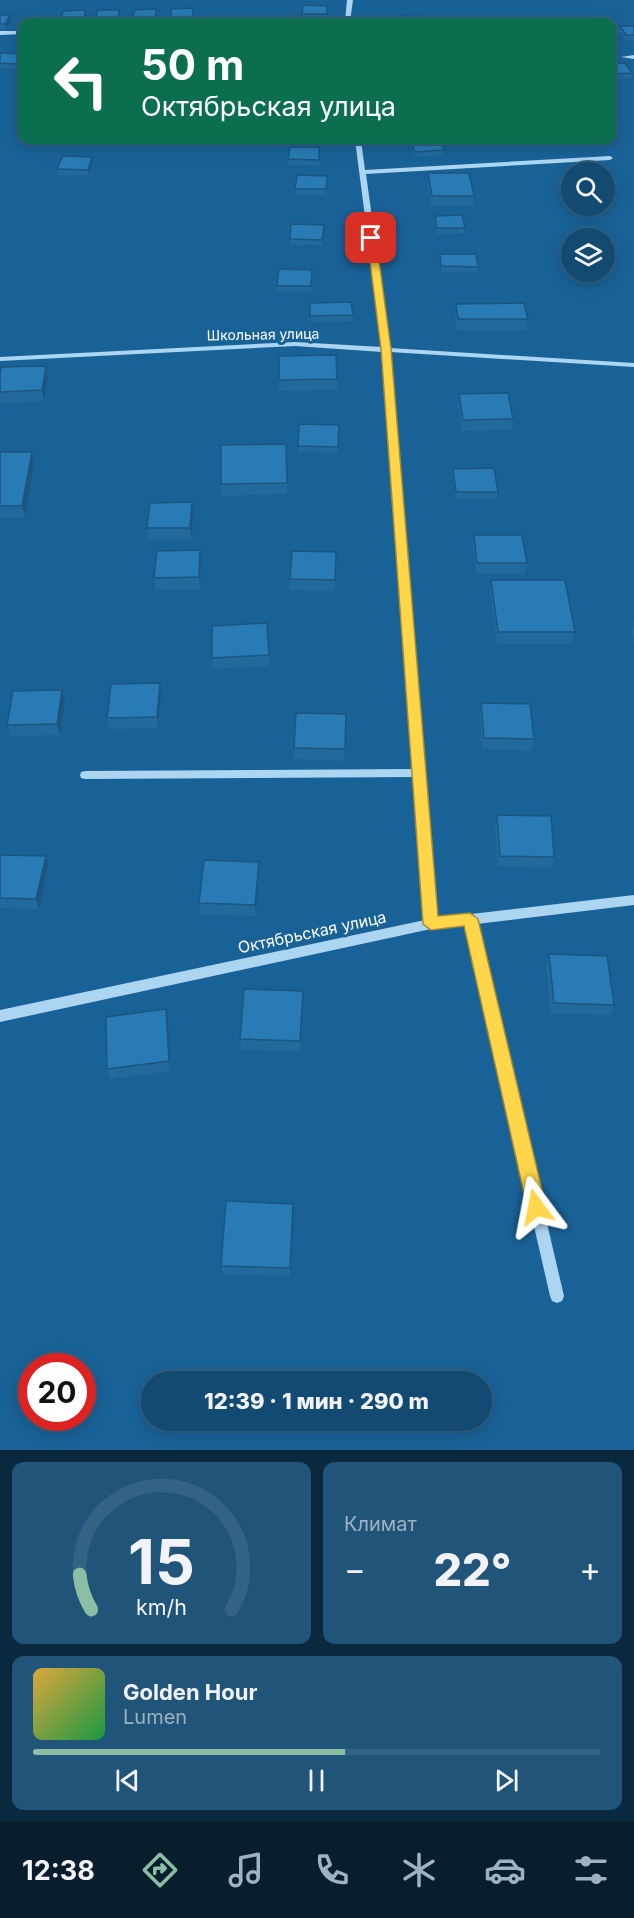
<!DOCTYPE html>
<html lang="ru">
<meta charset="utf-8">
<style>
:root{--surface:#134a71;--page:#205479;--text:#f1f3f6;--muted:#9db3c3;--line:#326284;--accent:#8abfa5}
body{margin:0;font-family:Inter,sans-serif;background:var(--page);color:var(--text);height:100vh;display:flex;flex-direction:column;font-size:22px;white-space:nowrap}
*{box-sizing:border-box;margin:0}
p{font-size:20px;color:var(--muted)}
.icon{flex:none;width:33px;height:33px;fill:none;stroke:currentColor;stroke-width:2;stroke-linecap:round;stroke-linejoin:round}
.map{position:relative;height:1450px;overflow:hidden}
.panel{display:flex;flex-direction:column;gap:12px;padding:12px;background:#0a293e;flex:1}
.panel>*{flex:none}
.hud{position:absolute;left:18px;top:18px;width:598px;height:126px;border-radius:12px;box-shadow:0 3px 15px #0003,0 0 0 2px var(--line);background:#0b6e4f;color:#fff;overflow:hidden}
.controls{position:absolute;left:561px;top:162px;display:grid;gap:12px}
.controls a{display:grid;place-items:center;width:54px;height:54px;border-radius:50%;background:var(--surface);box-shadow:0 3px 15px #0003,0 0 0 2px var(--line);font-size:30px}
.speed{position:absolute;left:18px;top:1353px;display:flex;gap:12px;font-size:30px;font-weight:700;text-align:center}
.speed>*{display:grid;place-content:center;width:78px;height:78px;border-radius:50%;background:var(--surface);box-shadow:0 3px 15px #0003,0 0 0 2px var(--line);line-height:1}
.speed .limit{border:9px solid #d22;background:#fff;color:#111}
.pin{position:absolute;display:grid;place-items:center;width:51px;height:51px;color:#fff;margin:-26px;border-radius:12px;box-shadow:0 3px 9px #0006}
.me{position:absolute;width:66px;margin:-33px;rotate:347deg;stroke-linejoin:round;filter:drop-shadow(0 0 4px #0008)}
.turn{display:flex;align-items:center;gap:21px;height:126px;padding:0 24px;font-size:27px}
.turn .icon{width:78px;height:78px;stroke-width:2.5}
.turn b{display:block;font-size:42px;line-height:51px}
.big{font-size:45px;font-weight:800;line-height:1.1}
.panel .card{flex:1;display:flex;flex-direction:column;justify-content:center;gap:9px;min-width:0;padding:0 21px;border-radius:12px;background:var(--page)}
.panel .dial{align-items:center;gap:0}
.dial svg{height:156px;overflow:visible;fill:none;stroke:var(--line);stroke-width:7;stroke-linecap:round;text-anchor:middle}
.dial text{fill:var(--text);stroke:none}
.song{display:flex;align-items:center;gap:18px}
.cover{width:72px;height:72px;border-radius:9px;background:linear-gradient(135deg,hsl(40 70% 55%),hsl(140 70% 35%))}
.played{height:6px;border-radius:3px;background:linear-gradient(90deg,var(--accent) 55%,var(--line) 55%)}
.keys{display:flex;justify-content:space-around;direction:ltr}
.heat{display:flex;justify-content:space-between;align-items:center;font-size:33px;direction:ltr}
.panel .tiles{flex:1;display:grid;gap:12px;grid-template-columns:1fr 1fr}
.card:last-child{grid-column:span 2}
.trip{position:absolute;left:141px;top:1371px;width:351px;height:60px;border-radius:30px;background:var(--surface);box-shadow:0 3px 15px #0003,0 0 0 2px var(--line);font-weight:800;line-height:60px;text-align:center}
.tab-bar{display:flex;height:96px;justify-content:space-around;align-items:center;background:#081e2d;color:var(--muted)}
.tab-bar .icon{width:42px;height:42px}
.tab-bar .active{color:var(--accent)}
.tab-bar b{font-size:27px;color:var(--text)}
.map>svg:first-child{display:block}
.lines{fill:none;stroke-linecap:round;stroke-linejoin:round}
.minor{fill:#acd5f1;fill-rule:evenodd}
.wall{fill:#226a9c}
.shaded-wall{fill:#1c567f}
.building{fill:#287bb5;stroke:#1c567f;stroke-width:1.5}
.route{fill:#ffd54a;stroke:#a68a30;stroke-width:1.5}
.labels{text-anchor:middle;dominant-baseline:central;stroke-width:6;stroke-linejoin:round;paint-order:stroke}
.far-street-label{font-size:14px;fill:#fff;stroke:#196297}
.street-label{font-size:16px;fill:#fff;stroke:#196297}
</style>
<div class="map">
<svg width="634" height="1450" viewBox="0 0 634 1450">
<rect width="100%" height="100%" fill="#196297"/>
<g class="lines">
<path class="minor" d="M 347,0 L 353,0 L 350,22 L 345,22 Z
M 0,31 L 22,31 L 22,34 L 0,35 Z
M 634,55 L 634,59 L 621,57 Z
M 355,140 L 361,140 L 365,170 L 610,156 L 613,158 L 610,160 L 366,174 L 390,348 L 634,363 L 634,367 L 390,352 L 437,918 L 634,895 L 634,905 L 477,924 L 564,1296 L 562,1301 L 557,1303 L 552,1301 L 550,1296 L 465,925 L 431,929 L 0,1022 L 0,1010 L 425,920 L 414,777 L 85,779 L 81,778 L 80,775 L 81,772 L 85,771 L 413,769 L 382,352 L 295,346 L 0,361 L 0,357 L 295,342 L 382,347 Z"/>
</g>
<path class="wall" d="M 327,6 L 327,19 L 302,19 L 302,14 Z
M 193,8 L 193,22 L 171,22 L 171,9 Z
M 85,10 L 85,22 L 62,22 L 63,11 Z
M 97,10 L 119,15 L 119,22 L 96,22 Z
M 134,10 L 156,14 L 156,22 L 133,22 Z
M 0,15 L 10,15 L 11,20 L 6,29 L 0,29 Z
M 620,26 L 634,26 L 634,40 L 625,40 L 620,31 Z
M 0,53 L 22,54 L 22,59 L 18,69 L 0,68 Z
M 612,63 L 632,73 L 632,78 L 612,79 Z
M 410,140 L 444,150 L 444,155 L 415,157 L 410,145 Z
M 319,147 L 319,165 L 289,165 L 288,159 Z
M 93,162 L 88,175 L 58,175 L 57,169 Z
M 428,173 L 474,196 L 474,206 L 431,206 L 428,184 Z
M 327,176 L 326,195 L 295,194 L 295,189 Z
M 435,216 L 465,228 L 464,233 L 437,234 L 434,221 Z
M 324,230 L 322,245 L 290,245 L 290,239 Z
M 440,254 L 478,267 L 477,272 L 441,272 Z
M 312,275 L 311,292 L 277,291 L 277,286 Z
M 310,303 L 353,315 L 352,321 L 311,322 Z
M 456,304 L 528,319 L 526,330 L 457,330 L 455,314 Z
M 279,356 L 337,379 L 337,390 L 279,391 Z
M 46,366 L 48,377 L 44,401 L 0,403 L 0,375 Z
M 459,394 L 513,419 L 511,430 L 462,431 L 458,405 Z
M 339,425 L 338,453 L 298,452 L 298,446 Z
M 286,444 L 287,494 L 221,496 L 221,484 Z
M 0,452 L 34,463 L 25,517 L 0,518 Z
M 453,469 L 498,492 L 497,498 L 456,499 L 453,475 Z
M 192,502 L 193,514 L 192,539 L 148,540 L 147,528 Z
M 474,535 L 527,563 L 525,574 L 476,574 L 473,546 Z
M 336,552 L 334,591 L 290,590 L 290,579 Z
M 201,561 L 200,589 L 155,590 L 154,578 Z
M 491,580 L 575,632 L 572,644 L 497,644 L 490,591 Z
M 634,621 L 634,643 L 631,632 Z
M 267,623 L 269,666 L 213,669 L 212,658 Z
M 160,683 L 161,694 L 158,728 L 109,729 L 107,718 Z
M 65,701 L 60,735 L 10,736 L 7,725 Z
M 481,703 L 534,739 L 532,751 L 482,749 L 480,714 Z
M 346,714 L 344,761 L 294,759 L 294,748 Z
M 497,815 L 554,857 L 552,868 L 498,866 L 495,826 Z
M 0,855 L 48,866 L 39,909 L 0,908 Z
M 259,872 L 256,916 L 200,914 L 199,903 Z
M 549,954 L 614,1005 L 611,1015 L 551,1013 L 546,965 Z
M 303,991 L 300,1051 L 241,1049 L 240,1039 Z
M 166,1009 L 168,1020 L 171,1071 L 110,1079 L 107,1069 Z
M 293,1204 L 290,1276 L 223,1274 L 221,1266 Z"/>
<path class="shaded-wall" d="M 10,15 L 11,20 L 6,29 L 5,24 Z
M 22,54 L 22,59 L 18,69 L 17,64 Z
M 92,157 L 93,162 L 88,175 L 88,170 Z
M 46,366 L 48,377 L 44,401 L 42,390 Z
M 32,452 L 34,463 L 25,517 L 22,506 Z
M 192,502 L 193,514 L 192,539 L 190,528 Z
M 200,550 L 201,561 L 200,589 L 199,577 Z
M 160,683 L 161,694 L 158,728 L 157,717 Z
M 62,690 L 65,701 L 60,735 L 57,724 Z
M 46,856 L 48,866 L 39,909 L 36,899 Z
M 259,862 L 259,872 L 256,916 L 255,905 Z
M 303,991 L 303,1001 L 300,1051 L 300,1041 Z
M 166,1009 L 168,1020 L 171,1071 L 169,1061 Z
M 293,1204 L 294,1212 L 290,1276 L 290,1268 Z"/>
<path class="building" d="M 303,5 L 327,6 L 327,14 L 302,14 Z
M 193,8 L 193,19 L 171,19 L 171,9 Z
M 156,9 L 155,20 L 133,20 L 134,10 Z
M 85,10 L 84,21 L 61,22 L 63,11 Z
M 97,10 L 119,10 L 118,20 L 96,21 Z
M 0,15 L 10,15 L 5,24 L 0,24 Z
M 401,16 L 426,17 L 426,22 L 401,22 Z
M 620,26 L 634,26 L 634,35 L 626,35 Z
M 0,53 L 22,54 L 17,64 L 0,63 Z
M 612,63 L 625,63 L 632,73 L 612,74 Z
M 410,140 L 440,140 L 444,150 L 415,152 Z
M 290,147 L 319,147 L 319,160 L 288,159 Z
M 63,156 L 92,157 L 88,170 L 57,169 Z
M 428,173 L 469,173 L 474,196 L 432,196 Z
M 297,175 L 327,176 L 326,189 L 295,189 Z
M 462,215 L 465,228 L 437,228 L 435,216 Z
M 291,224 L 324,225 L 322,240 L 290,239 Z
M 440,254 L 476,254 L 478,267 L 441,266 Z
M 279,269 L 312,270 L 311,286 L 277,286 Z
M 351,302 L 353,315 L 310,316 L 310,303 Z
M 524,303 L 528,319 L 458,319 L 456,304 Z
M 336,355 L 337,379 L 279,380 L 279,356 Z
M 46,366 L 42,390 L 0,392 L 0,375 L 1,367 Z
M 508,393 L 513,419 L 463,420 L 459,394 Z
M 299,424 L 339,425 L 338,447 L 298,446 Z
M 286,444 L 287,483 L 221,484 L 221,445 Z
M 0,452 L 32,452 L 22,506 L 0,506 Z
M 494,468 L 498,492 L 456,492 L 453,469 Z
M 192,502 L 190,528 L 147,528 L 150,503 Z
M 474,535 L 522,535 L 527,563 L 477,563 Z
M 200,550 L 199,577 L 154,578 L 157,551 Z
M 292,551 L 336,552 L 335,580 L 290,579 Z
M 491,580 L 565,580 L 575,632 L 498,632 Z
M 267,623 L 269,655 L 212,658 L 212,626 Z
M 160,683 L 157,717 L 107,718 L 111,684 Z
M 62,690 L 57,724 L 7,725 L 13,691 Z
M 481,703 L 530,704 L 534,739 L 484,738 Z
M 296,713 L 346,714 L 345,749 L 294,748 Z
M 497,815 L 551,816 L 554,857 L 500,856 Z
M 0,855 L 46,856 L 36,899 L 0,898 Z
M 204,860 L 259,862 L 255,905 L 199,903 Z
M 549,954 L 607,956 L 614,1005 L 554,1003 Z
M 244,989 L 303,991 L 300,1041 L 240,1039 Z
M 166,1009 L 169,1061 L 107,1069 L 106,1017 Z
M 226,1201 L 293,1204 L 290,1268 L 221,1266 Z"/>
<path class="route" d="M 371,236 L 376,238 L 391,349 L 438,916 L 470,913 L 478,919 L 546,1207 L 543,1213 L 536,1216 L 530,1213 L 527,1207 L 464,926 L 431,930 L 423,924 L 381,349 L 367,238 Z"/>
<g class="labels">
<g class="far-street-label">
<text transform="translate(263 334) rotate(-1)">Школьная улица</text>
</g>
<g class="street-label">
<text transform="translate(312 932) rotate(-12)">Октябрьская улица</text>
</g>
</g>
</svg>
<div class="controls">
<a><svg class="icon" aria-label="search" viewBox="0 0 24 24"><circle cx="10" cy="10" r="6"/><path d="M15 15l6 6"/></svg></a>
<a><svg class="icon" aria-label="layers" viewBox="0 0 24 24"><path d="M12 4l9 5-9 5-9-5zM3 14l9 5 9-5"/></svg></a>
</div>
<div class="speed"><div class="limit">20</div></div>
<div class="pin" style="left:371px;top:238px;background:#d93025"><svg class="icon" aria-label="arrive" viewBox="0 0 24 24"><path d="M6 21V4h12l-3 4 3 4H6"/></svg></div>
<svg class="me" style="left:536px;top:1207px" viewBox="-20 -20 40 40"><path d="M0-17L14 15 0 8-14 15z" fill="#ffd54a" stroke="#fff" stroke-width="4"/></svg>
<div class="trip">12:39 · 1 мин · 290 m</div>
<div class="hud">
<div class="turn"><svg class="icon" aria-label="left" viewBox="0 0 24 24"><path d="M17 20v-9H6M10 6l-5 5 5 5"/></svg><div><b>50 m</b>Октябрьская улица</div></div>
</div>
</div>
<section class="panel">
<div class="tiles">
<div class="card dial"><svg viewBox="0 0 100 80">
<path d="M14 69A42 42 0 1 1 86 69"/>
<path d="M14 69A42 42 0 0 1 8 51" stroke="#8abfa5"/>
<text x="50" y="56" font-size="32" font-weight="700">15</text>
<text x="50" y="72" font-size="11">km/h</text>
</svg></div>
<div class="card"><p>Климат</p>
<div class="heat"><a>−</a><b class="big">22°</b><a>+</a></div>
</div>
<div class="card">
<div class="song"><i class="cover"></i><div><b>Golden Hour</b><p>Lumen</p></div></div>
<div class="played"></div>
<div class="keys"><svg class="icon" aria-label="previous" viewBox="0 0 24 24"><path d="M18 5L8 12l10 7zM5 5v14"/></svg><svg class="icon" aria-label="pause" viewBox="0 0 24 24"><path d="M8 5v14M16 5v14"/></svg><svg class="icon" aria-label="next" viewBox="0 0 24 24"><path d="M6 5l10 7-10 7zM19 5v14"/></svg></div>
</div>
</div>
</section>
<nav class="tab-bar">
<b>12:38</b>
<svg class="icon active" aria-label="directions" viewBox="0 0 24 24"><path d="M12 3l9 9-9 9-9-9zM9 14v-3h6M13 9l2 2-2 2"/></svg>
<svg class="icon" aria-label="music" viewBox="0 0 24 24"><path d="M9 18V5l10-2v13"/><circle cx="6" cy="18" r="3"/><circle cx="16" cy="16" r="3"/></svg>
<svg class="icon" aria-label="phone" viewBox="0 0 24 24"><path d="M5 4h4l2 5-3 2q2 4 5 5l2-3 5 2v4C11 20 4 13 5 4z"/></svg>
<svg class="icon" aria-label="climate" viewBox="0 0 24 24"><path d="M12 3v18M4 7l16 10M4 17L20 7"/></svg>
<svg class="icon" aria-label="car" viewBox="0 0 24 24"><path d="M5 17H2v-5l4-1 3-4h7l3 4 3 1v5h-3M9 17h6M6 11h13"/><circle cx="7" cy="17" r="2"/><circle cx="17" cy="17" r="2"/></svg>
<svg class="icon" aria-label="filters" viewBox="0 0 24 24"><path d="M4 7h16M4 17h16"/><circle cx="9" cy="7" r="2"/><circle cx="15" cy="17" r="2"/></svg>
</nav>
